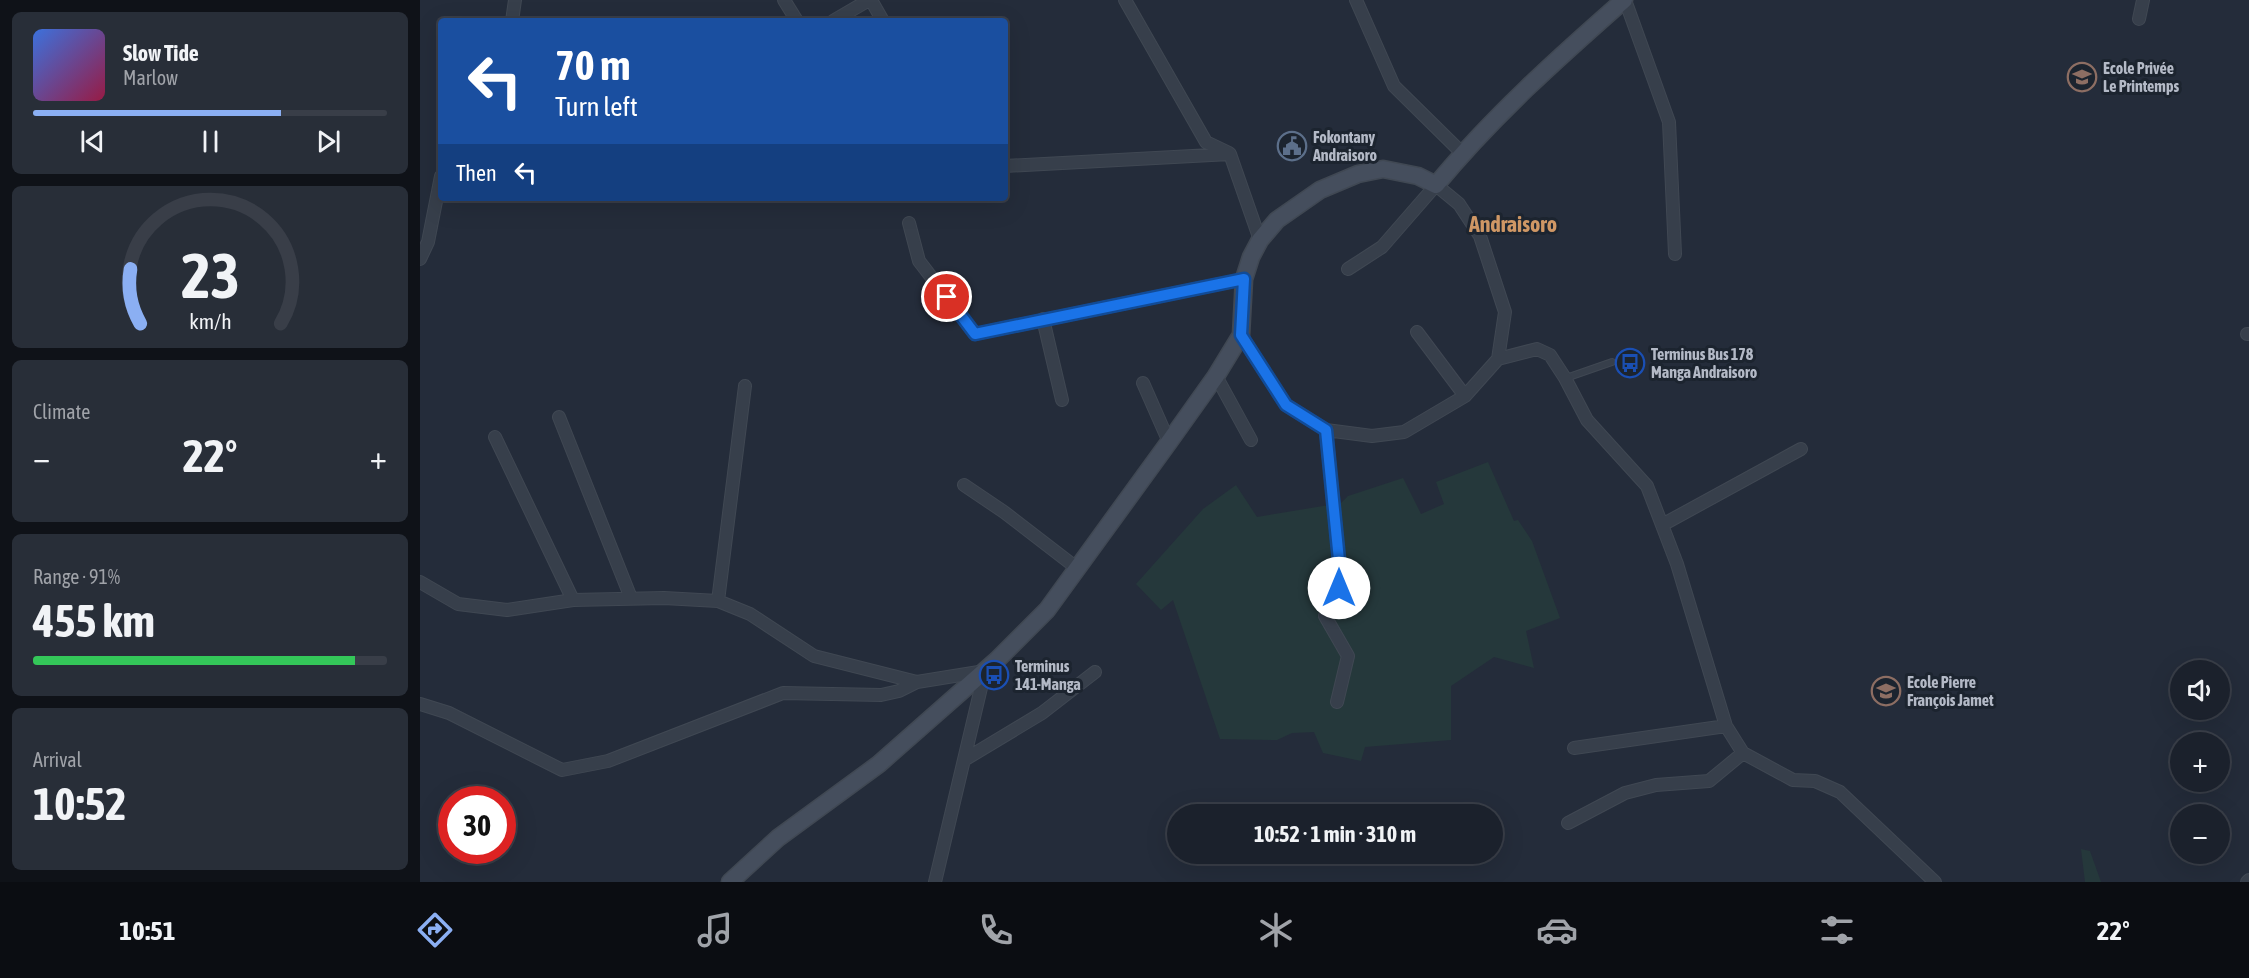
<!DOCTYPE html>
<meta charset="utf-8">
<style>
:root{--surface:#1b212c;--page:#282e38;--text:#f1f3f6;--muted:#a0a3a9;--line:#393e48;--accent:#8baff3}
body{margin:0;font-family:"Asap Condensed",sans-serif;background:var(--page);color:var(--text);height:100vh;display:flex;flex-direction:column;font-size:22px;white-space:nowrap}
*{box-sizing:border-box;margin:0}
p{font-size:20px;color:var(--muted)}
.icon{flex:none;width:33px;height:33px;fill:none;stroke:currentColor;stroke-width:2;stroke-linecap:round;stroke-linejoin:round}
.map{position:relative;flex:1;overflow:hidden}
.panel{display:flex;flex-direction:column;gap:12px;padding:12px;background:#0f1218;width:420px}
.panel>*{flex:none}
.hud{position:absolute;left:18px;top:18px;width:570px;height:183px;border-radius:6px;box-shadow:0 6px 24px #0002,0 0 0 2px var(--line);background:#1a4fa0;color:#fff;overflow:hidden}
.fabs{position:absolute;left:1750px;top:660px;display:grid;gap:12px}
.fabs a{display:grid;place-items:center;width:60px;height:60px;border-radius:50%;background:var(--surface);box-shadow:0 6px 24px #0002,0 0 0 2px var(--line);font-size:30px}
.speed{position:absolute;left:18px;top:786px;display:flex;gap:12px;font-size:30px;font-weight:700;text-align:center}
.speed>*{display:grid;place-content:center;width:78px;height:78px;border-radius:50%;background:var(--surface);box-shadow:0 6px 24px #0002,0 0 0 2px var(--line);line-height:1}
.speed .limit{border:9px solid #d22;background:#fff;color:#111}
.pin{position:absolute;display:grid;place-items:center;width:51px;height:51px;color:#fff;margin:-26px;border:3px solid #fff;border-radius:50%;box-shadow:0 2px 6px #0007}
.me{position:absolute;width:66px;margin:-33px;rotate:0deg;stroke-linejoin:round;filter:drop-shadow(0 0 4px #0008)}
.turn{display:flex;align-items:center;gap:21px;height:126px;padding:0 18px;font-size:27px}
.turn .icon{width:78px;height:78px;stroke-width:2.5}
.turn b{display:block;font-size:42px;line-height:51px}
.then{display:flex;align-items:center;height:57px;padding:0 18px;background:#0003;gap:12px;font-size:22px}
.big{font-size:45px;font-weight:700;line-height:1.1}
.panel .widget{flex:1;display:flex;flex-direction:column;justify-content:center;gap:9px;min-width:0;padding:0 21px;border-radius:9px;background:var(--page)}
.panel .dial{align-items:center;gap:0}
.dial svg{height:156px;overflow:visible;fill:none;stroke:var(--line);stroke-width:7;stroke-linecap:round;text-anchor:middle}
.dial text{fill:var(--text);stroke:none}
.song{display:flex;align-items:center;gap:18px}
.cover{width:72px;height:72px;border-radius:9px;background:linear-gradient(135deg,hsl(220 70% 55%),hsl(340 70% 35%))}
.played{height:6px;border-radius:3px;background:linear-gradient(90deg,var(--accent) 70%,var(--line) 70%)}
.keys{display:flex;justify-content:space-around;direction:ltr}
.heat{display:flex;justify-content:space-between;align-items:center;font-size:33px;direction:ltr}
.charge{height:9px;border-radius:4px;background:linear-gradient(90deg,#34c759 91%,var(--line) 0)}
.trip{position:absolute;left:747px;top:804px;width:336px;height:60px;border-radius:30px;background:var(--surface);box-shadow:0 6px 24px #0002,0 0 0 2px var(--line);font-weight:700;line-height:60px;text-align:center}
.menu{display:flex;height:96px;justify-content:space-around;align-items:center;background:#0b0d12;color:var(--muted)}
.menu .icon{width:42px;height:42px}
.menu .active{color:var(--accent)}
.menu b{font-size:27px;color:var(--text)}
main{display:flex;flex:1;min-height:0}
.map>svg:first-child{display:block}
.green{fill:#25383b}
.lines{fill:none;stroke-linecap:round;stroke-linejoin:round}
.lane-casing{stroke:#404853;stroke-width:8}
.street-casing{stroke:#404853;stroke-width:14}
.secondary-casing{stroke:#404853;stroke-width:19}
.lane{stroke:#373f4b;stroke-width:6}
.street{stroke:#373f4b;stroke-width:12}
.secondary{stroke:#454e5d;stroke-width:16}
.route-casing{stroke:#114b97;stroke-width:15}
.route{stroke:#1a73e8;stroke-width:10}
.labels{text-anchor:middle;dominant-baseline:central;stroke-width:6;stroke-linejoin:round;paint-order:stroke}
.poi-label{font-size:16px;font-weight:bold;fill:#b3b9c6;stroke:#1c242f;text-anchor:start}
.district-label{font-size:22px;font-weight:bold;fill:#cf9765;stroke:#1c242f}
</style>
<main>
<section class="panel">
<div class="widget">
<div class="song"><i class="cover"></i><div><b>Slow Tide</b><p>Marlow</p></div></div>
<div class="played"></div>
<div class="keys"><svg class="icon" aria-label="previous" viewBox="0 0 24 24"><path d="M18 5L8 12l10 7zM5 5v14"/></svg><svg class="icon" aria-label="pause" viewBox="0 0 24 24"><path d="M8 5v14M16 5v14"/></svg><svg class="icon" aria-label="next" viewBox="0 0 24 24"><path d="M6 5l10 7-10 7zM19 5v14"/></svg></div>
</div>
<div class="widget dial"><svg viewBox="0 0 100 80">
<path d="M14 69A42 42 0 1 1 86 69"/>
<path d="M14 69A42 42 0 0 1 9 41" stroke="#8baff3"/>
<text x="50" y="56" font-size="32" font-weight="700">23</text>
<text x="50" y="72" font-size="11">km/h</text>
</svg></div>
<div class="widget"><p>Climate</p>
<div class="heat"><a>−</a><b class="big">22°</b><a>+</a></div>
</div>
<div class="widget"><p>Range · 91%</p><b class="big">455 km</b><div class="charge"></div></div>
<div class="widget"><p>Arrival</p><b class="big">10:52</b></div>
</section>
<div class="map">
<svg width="1829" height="882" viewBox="0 0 1829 882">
<rect width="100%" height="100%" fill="#242c3a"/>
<path class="green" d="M 1068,462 L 1094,521 L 1098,520 L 1112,541 L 1140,618 L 1106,631 L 1114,668 L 1074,657 L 1031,686 L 1031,740 L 945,747 L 941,761 L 903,753 L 894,732 L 872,733 L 857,740 L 800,739 L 753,600 L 741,610 L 716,584 L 783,509 L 816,485 L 837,517 L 921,503 L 928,496 L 983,478 L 1001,514 L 1024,504 L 1016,482 Z
M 1661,849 L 1670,851 L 1681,882 L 1665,882 Z"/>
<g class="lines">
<g class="lane-casing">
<path id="lane" d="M 1146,378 L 1192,362"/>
</g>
<g class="street-casing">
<path id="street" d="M 364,0 L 377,21
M 451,0 L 463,21
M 705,0 L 786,142 L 809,153
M 936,0 L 974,86 L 1042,153
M 1205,0 L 1249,122 L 1255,254
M 1719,19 L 1723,0
M 92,21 L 95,0
M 413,21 L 449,0
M 585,166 L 810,154 L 840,240
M 489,223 L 499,261 L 555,334 L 824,279
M 0,259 L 8,242 L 21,176
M 623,319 L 642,400
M 997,332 L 1045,396
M 1827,334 L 1829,334
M 821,335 L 866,405 L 906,430 L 952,436 L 984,432 L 1045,396 L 1078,359 L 1085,312 L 1060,236 L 1039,204 L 1016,185 L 962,247 L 928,269
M 1078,359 L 1117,349 L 1130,355 L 1145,378 L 1167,420 L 1227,486 L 1257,564 L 1306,726 L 1323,753 L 1373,780 L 1395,781 L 1420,792 L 1515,882
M 796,376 L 831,440
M 723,383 L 749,442
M 139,417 L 211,598
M 906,430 L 919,560 L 919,588 L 905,616 L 928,656 L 917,702
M 75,437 L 153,600
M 544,485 L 584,512 L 658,569
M 1242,525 L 1381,449
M 0,582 L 38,604 L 87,610 L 153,600 L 244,598 L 298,601 L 330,614 L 394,656 L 497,682 L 565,671 L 515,882
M 298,601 L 325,386
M 0,704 L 29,713 L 142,770 L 188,761 L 363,693 L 461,695 L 479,691 L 497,682
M 1154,748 L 1306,726
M 544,760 L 622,713 L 675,672
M 1148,823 L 1205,793 L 1236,785 L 1289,781 L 1323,753
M 1827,882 L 1829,880"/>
</g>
<g class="secondary-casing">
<path id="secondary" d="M 310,882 L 358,838 L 459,764 L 577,660 L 627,610 L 749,442 L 796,376 L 821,335 L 824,279 L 831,257 L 840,240 L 857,220 L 900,190 L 938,174 L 963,169 L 998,176 L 1016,185 C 1072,117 1138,58 1204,0"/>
</g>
<use href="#lane" class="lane"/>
<use href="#street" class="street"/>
<use href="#secondary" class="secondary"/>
</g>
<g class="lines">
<g class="route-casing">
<path id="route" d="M 527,297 L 555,334 L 824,279 L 821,335 L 866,405 L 906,430 L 919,560 L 919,588"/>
</g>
<use href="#route" class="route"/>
</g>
<defs>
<g id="school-ring" transform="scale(1.5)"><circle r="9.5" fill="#1c242f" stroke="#8d6e63" stroke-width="1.5"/><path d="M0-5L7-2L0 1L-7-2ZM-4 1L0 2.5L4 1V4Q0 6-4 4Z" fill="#8d6e63"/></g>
<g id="civic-ring" transform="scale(1.5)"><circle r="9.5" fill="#1c242f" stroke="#5c6f8a" stroke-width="1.5"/><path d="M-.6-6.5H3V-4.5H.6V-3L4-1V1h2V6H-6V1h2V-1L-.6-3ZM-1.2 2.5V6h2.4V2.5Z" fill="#5c6f8a"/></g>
<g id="bus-ring" transform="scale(1.5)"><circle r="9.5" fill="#1c242f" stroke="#1a4fb4" stroke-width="1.5"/><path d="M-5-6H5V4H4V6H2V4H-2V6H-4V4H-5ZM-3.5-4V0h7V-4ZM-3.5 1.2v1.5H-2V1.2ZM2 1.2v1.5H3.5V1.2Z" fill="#1a4fb4"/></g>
</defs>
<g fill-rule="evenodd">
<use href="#school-ring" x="1662" y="77"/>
<use href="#civic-ring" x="872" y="146"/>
<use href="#bus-ring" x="1210" y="363"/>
<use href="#bus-ring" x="574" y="675"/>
<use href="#school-ring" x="1466" y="691"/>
</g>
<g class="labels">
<g class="poi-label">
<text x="1683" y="68">Ecole Privée<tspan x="1683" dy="18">Le Printemps</tspan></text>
<text x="893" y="137">Fokontany<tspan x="893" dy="18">Andraisoro</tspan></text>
<text x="1231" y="354">Terminus Bus 178<tspan x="1231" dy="18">Manga Andraisoro</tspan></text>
<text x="595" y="666">Terminus<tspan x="595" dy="18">141-Manga</tspan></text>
<text x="1487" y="682">Ecole Pierre<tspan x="1487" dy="18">François Jamet</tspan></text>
</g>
<g class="district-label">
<text x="1093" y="224">Andraisoro</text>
</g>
</g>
</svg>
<div class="fabs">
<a><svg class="icon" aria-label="sound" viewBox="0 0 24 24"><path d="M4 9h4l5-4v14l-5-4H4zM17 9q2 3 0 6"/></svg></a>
<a>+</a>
<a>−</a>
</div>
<div class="speed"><div class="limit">30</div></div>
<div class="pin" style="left:527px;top:297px;background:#d93025"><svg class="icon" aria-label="arrive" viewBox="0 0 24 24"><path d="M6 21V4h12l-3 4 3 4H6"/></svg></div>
<svg class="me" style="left:919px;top:588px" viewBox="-20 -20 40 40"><circle r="19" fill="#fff"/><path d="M0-13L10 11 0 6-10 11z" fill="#1a73e8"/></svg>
<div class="trip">10:52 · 1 min · 310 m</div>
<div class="hud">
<div class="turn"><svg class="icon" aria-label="left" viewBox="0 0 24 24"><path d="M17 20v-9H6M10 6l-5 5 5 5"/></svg><div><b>70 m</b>Turn left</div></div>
<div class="then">Then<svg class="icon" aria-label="left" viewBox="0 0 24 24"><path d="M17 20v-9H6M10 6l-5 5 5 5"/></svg></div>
</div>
</div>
</main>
<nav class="menu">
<b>10:51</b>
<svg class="icon active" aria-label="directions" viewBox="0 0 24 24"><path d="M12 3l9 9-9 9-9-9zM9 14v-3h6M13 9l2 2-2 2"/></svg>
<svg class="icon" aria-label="music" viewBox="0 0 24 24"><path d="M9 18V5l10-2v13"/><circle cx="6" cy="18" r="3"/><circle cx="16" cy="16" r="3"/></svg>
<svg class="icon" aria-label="phone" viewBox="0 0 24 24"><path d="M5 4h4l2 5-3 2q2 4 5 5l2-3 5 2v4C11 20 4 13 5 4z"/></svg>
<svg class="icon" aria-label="climate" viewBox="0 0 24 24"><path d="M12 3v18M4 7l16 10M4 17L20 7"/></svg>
<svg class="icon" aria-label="car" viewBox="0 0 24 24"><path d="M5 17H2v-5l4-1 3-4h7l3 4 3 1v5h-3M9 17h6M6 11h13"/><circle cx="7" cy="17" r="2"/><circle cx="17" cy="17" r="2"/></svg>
<svg class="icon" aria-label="filters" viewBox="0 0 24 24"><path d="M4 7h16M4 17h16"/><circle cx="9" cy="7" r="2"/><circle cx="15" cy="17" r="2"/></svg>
<b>22°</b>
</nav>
